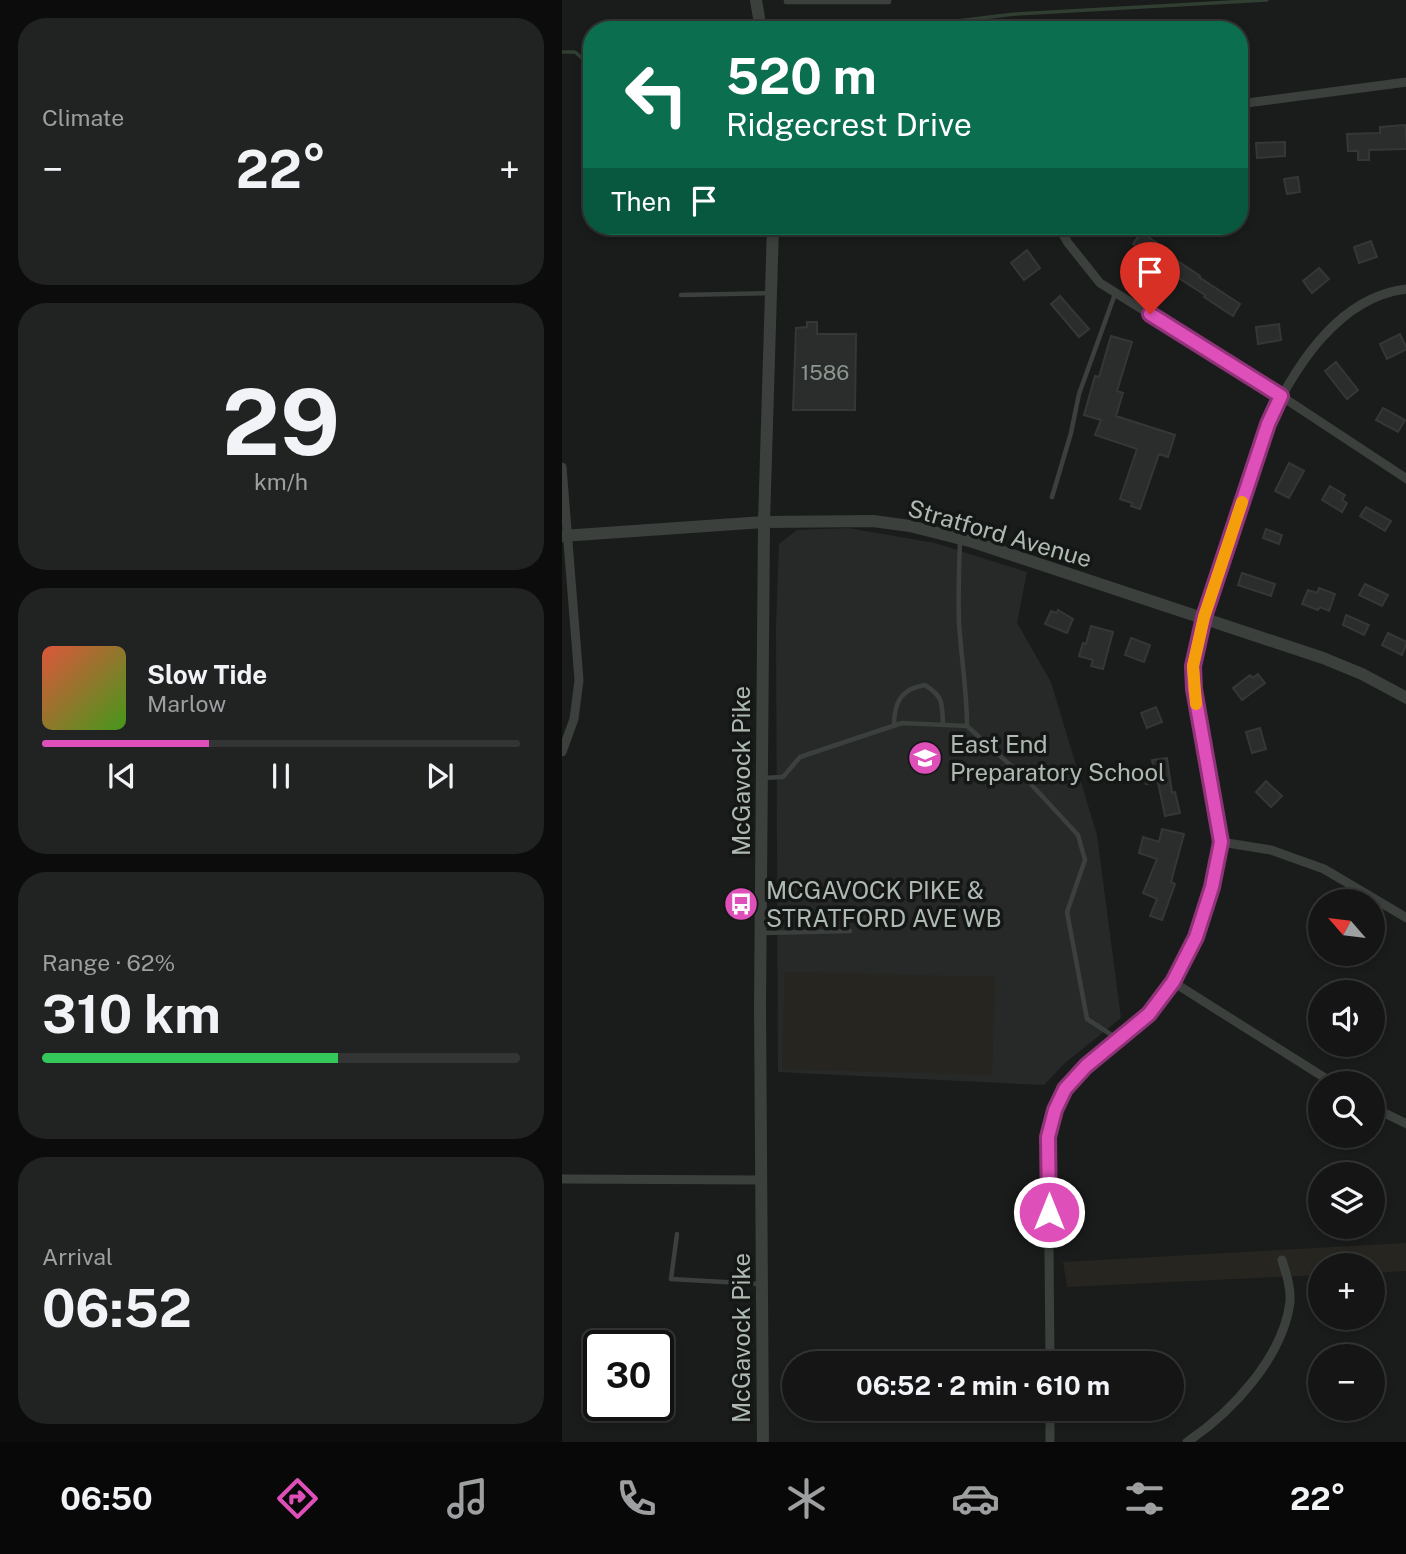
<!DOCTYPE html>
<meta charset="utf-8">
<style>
:root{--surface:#141514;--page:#212222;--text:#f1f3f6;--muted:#9d9fa0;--line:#333434;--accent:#df4fb9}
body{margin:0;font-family:"Public Sans",sans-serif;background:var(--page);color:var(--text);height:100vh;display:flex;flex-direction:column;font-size:26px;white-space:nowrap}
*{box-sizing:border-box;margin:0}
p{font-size:23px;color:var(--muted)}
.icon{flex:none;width:38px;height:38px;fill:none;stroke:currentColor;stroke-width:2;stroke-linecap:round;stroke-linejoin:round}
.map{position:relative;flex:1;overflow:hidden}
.sheet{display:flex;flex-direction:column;gap:18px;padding:18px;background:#0b0c0b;width:562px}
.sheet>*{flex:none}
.banner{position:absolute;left:21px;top:21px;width:665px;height:214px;border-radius:28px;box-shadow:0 4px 10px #0003,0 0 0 2px var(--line);background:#0b6e4f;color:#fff;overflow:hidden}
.needle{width:46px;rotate:298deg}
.buttons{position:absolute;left:746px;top:889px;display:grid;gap:14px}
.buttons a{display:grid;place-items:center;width:77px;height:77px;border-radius:50%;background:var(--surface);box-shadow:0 4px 10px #0003,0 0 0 2px var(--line);font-size:35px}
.speed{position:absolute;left:21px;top:1330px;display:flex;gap:14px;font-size:35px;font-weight:700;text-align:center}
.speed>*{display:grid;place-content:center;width:91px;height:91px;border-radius:50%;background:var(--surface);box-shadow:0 4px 10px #0003,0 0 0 2px var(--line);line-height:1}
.speed .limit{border:4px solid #111;border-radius:10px;background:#fff;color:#111}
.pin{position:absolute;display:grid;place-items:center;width:60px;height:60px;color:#fff;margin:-72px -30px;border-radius:50% 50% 50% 0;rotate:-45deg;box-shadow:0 0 7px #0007}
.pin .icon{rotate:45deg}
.me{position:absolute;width:77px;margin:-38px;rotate:0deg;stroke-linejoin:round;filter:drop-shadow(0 0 5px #0008)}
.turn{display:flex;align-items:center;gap:24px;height:147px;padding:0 28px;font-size:32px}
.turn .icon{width:91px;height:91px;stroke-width:2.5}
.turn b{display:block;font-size:49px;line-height:60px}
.then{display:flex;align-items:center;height:66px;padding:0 28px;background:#0003;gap:14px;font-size:26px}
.big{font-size:52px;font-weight:700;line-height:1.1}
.sheet .widget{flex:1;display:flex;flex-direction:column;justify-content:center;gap:10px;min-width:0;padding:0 24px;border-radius:28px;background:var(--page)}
.sheet .dial{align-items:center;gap:0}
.dial b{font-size:91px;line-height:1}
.song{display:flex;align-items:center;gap:21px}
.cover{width:84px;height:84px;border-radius:10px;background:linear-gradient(135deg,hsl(10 70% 55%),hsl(100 70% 35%))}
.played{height:7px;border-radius:4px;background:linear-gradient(90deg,var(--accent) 35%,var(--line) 35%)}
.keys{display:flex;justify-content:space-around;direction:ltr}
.heat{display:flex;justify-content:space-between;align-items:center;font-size:38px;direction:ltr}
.charge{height:10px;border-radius:5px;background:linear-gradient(90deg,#34c759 62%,var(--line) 0)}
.trip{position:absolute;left:220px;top:1351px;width:402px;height:70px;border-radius:35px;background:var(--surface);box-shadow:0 4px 10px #0003,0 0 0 2px var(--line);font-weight:700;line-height:70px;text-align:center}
.menu{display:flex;height:112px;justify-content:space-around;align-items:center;background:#080808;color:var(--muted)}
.menu .icon{width:49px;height:49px}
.menu .on{color:var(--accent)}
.menu b{font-size:32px;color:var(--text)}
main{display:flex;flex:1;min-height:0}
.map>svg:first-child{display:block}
.built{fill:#262928}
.green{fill:#262520}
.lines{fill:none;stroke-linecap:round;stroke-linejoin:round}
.stream{stroke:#313e32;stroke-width:3.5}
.building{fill:#2a2d2c;stroke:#343736;stroke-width:2}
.service{stroke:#3b403d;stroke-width:4.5}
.minor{stroke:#3b403d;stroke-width:9}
.tertiary{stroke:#3b403d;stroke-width:12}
.route-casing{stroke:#913378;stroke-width:18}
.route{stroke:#df4fb9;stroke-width:12}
.slow{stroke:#f59e0b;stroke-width:12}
.labels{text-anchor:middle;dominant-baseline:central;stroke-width:7;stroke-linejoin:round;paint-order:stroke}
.number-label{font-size:21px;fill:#8d9790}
.street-label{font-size:24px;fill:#aebab1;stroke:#151716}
.poi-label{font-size:24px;fill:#aebab1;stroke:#151716;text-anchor:start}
</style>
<main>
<section class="sheet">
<div class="widget"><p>Climate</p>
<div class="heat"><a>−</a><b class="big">22°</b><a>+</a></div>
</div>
<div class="widget dial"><b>29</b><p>km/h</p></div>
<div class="widget">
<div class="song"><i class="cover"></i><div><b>Slow Tide</b><p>Marlow</p></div></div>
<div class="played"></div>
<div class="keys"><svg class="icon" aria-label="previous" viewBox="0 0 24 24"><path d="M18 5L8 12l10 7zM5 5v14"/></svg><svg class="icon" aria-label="pause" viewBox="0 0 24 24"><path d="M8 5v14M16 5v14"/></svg><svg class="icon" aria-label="next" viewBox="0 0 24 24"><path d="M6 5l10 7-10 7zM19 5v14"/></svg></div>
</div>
<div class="widget"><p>Range · 62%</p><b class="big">310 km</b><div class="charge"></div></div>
<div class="widget"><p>Arrival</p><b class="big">06:52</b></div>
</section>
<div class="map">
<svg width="845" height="1442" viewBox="0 0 845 1442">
<rect width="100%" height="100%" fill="#1a1c1b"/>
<path class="built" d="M 286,528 L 373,543 L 465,572 L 455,623 L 489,682 L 535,835 L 559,1018 L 503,1063 L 482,1085 L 216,1072 L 214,625 L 217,544 L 235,530 Z"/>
<path class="green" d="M 223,972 L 433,977 L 430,1075 L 220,1069 Z
M 844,1243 L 844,1271 L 810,1273 L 810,1265 L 758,1265 L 758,1275 L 505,1287 L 501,1262 Z"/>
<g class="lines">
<path class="stream" d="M 320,30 L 453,14 L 705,0
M 0,52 L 13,52 L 30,67"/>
</g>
<path class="building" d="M 843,125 L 845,149 L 807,150 L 807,160 L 796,160 L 796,151 L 786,151 L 785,134 L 818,133 L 818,127 Z
M 723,142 L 723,156 L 695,158 L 694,143 Z
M 736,177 L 738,192 L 725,194 L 722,179 Z
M 579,232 L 604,249 L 602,252 L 638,276 L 637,277 L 678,304 L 671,316 L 642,297 L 643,295 L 604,270 L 606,267 L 571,244 Z
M 809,241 L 815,257 L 797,263 L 792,247 Z
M 465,250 L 478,268 L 462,280 L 449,263 Z
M 757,268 L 767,279 L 750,293 L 741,281 Z
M 498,296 L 527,329 L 517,337 L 489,304 Z
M 245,322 L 255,322 L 255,334 L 294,334 L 293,410 L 231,410 L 234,328 L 245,327 Z
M 717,324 L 719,340 L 696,344 L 694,327 Z
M 838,334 L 845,349 L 825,359 L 818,344 Z
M 549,336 L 570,342 L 555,391 L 561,393 L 554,416 L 613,435 L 606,457 L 597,454 L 578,509 L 569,506 L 570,503 L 558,499 L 575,449 L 533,435 L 539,420 L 522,415 L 533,376 L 537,377 Z
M 774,362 L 796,390 L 785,399 L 763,371 Z
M 821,408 L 843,420 L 836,432 L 814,420 Z
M 727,463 L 742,471 L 727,498 L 713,491 Z
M 768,486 L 783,495 L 780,500 L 785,503 L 780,512 L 760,500 Z
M 804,507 L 829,521 L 823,531 L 798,516 Z
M 704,529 L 720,535 L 717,544 L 701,538 Z
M 680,573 L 713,584 L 709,596 L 676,585 Z
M 803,584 L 826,595 L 820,606 L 797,595 Z
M 757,588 L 773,594 L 767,611 L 758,607 L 756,610 L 740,604 L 746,590 L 755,593 Z
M 496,610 L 511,619 L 505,633 L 483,624 L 489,611 L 495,613 Z
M 784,615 L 807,625 L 802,635 L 781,625 Z
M 529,626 L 551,632 L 541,669 L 529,666 L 531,660 L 517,656 L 521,643 L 524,644 Z
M 826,633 L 845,642 L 840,655 L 820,645 Z
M 569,638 L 588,645 L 582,662 L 563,655 Z
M 696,674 L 703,683 L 680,700 L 671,688 L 688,675 L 691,678 Z
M 594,707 L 600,722 L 585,728 L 579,713 Z
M 698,728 L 704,749 L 690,753 L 684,732 Z
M 605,758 L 610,793 L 613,792 L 618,813 L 603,816 L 596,782 L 584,784 L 582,772 L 592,770 L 590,760 Z
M 704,781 L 720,796 L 709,807 L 694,792 Z
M 600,829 L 622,834 L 609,882 L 613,884 L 600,920 L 588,916 L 595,899 L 581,893 L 595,859 L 577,853 L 581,837 L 597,842 Z"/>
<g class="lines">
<path class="service" d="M 224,0 L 224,2 L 327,2 L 327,0
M 119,295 L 208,293
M 490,497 L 509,433 L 517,394 L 553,294
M 332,726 C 332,702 339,689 363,685 C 382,697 380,704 381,725
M 405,726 L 467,782 L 516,835 L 523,860 L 505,912 L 525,1019 L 556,1039
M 201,778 L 221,777 L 238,757 L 340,723 L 405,726 C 405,691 399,657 397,622 C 396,595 397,568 398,540
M 201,933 L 288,931
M 115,1234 L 109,1279 L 197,1284"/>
<path class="minor" d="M 677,104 L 845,82
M 496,226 L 506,243 L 538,283 L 719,396 L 845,479
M 0,467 L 17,680 L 12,719 L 0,752
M 659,842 L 709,850 L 762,869 L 845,918
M 611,982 L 771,1083
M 810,1107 L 845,1124
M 0,1179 L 198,1180
M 488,1363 L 486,1137 L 493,1110 L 503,1089 L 524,1066 L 587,1014 L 611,982 L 634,937 L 650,887 L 659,842 L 631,689 L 631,666 L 642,617 L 706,424 C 732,368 777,296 845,289
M 488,1409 L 488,1442
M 625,1442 C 670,1412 721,1357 728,1302 C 729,1287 724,1273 720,1260"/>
<path class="tertiary" d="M 194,0 L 199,30
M 0,536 L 202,522 L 311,521 L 348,526 L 411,542 L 761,658 L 800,674 L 845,698
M 201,1442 L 198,1006 L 202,522 L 211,226"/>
</g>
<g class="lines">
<g class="route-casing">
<path id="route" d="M 487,1212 L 486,1137 L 493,1110 L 503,1089 L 524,1066 L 587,1014 L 611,982 L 634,937 L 650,887 L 659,842 L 632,689 L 631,666 L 642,617 L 706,424 L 719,396 L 588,314"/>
</g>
<use href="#route" class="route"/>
<path class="slow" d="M 634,704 L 631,666 L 642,617 L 680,502"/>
</g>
<defs>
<g id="school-disc" transform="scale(1.75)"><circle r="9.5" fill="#df4fb9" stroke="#151716"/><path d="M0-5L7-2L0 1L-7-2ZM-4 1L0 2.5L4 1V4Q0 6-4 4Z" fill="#fff"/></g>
<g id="bus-disc" transform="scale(1.75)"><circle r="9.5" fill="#df4fb9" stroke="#151716"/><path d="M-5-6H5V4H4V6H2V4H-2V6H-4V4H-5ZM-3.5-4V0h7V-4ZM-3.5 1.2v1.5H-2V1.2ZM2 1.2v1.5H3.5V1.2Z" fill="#fff"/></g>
</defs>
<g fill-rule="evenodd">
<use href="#school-disc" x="363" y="758"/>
<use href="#bus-disc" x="179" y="904"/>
</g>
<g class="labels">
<g class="number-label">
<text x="263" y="372">1586</text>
</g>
<g class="street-label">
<text transform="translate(438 533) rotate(16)">Stratford Avenue</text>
<text transform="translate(179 771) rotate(-90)">McGavock Pike</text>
<text transform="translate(179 1338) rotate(-90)">McGavock Pike</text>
</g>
<g class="poi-label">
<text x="388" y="744">East End<tspan x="388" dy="28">Preparatory School</tspan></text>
<text x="204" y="890">MCGAVOCK PIKE &amp;<tspan x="204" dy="28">STRATFORD AVE WB</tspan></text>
</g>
</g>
</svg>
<div class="buttons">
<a><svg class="needle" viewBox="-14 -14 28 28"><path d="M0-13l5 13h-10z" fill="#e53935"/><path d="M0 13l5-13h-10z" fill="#9d9fa0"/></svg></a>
<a><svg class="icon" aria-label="sound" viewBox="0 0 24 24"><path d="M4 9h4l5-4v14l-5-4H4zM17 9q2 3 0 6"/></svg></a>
<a><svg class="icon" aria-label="search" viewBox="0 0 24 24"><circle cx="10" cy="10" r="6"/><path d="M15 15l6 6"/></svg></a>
<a><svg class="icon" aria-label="layers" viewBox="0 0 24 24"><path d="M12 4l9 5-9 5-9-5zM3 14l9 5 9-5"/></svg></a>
<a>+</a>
<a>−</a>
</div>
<div class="speed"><div class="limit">30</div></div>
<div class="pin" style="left:588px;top:314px;background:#d93025"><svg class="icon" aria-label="arrive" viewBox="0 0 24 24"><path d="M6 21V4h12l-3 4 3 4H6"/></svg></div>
<svg class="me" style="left:487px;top:1212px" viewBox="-20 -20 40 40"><circle r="17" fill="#df4fb9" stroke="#fff" stroke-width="3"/><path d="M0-11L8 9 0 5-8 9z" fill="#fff"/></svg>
<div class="trip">06:52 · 2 min · 610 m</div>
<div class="banner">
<div class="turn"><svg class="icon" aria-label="left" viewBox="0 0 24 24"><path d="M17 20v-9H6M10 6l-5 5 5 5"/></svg><div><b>520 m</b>Ridgecrest Drive</div></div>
<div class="then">Then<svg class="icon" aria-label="arrive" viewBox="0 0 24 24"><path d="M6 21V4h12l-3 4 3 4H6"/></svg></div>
</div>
</div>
</main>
<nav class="menu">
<b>06:50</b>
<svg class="icon on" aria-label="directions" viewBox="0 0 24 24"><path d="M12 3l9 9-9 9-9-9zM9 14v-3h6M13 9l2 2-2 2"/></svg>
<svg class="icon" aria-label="music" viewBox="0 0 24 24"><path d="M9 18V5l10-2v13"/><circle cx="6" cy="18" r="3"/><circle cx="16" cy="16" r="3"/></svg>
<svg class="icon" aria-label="phone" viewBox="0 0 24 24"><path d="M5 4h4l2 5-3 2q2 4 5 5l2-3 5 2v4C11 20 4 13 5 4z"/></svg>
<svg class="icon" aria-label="climate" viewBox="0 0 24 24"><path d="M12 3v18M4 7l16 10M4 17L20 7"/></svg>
<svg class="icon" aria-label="car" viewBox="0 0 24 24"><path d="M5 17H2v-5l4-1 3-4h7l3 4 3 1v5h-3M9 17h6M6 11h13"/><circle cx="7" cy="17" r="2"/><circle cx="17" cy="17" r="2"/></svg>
<svg class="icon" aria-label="filters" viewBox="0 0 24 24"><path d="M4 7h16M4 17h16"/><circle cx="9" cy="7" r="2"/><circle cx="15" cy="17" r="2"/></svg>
<b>22°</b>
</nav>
